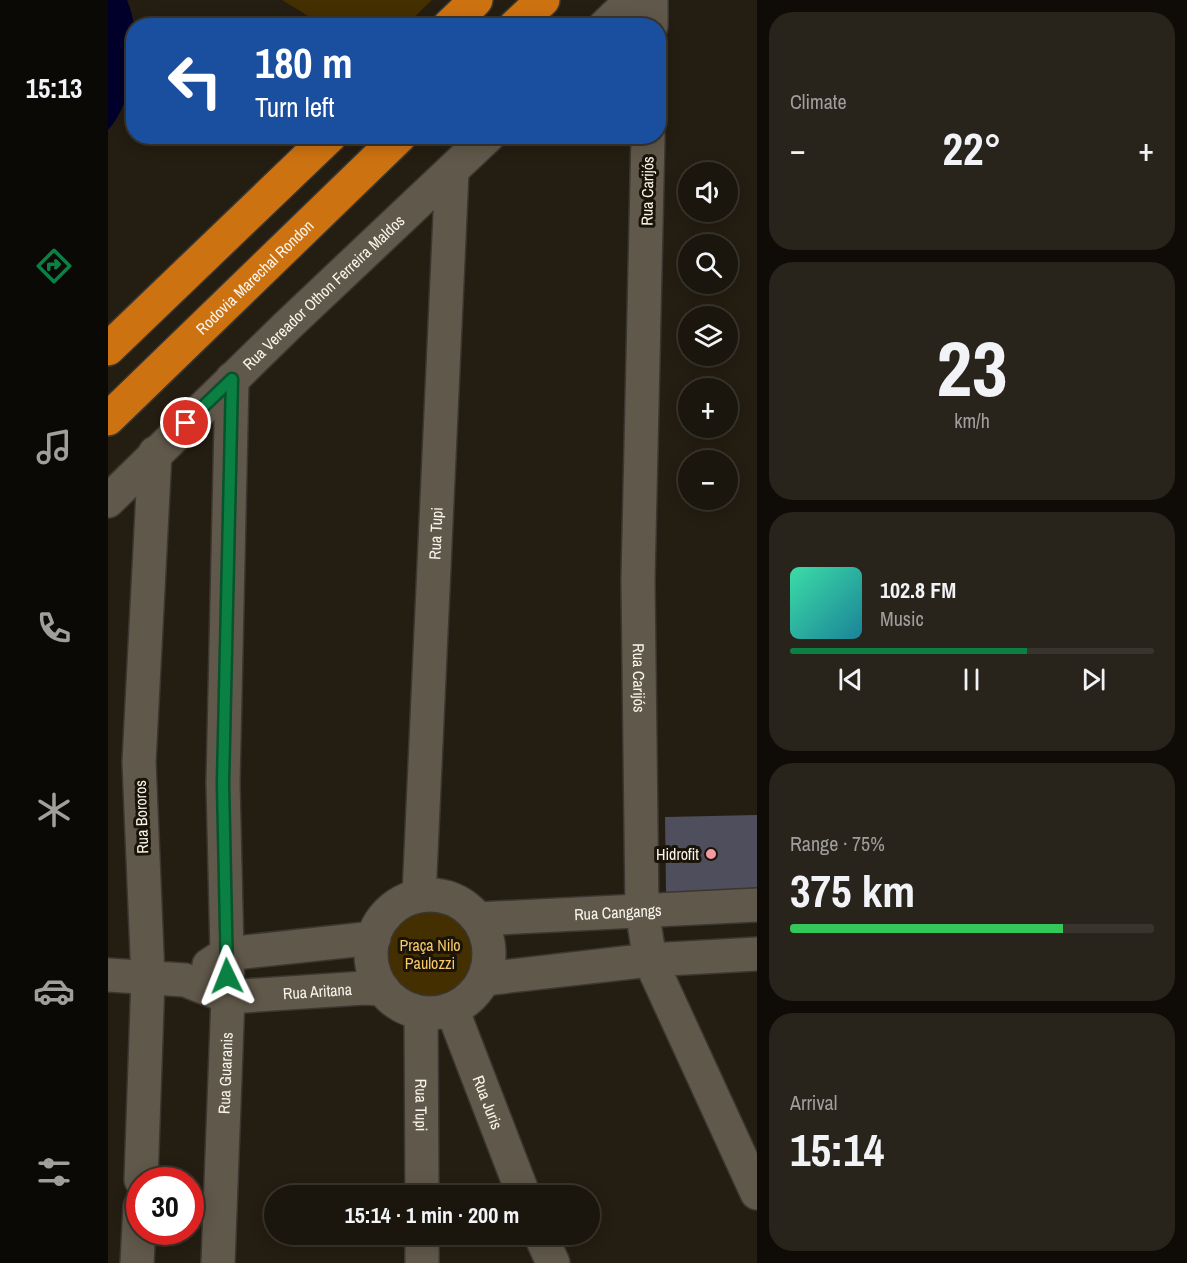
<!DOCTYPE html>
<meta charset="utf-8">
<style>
:root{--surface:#1b160d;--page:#28231b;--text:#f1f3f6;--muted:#a09f9d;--line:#39352e;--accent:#0b8043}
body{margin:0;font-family:"Archivo Narrow",sans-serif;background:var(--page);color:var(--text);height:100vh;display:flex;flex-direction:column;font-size:22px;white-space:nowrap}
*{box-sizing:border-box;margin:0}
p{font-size:20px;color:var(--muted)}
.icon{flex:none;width:33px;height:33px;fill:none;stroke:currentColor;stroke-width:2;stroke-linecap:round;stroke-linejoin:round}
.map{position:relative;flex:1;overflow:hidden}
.panel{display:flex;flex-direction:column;gap:12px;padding:12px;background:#0f0c07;width:430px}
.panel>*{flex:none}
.guide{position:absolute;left:18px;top:18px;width:540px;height:126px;border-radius:24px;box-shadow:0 3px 15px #0003,0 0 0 2px var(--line);background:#1a4fa0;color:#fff;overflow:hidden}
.controls{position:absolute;left:570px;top:162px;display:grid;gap:12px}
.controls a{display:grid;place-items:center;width:60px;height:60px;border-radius:50%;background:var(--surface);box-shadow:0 3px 15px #0003,0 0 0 2px var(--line);font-size:30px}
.speed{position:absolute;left:18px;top:1167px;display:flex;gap:12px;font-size:30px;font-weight:700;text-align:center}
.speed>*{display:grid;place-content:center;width:78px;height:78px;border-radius:50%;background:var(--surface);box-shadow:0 3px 15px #0003,0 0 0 2px var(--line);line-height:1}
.speed .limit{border:9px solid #d22;background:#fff;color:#111}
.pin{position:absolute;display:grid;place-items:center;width:51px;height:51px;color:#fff;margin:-26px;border:3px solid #fff;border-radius:50%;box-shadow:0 2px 6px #0007}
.me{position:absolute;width:66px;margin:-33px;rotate:358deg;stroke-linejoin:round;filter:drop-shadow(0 0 4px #0008)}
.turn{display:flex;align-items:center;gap:21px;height:126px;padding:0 30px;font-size:27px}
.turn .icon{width:78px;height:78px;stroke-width:2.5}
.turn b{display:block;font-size:42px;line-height:51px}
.big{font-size:45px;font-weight:700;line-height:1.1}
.panel .tile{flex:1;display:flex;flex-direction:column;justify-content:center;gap:9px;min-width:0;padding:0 21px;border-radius:24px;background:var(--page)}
.panel .dial{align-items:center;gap:0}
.dial b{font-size:78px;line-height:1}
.song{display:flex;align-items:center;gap:18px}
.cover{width:72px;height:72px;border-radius:9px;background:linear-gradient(135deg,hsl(160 70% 55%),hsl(190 70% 35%))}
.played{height:6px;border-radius:3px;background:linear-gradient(90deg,var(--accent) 65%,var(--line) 65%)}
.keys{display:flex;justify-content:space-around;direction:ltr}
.heat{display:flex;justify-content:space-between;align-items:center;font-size:33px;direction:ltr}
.charge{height:9px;border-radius:4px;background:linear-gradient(90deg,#34c759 75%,var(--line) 0)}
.trip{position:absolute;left:156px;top:1185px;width:336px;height:60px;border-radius:30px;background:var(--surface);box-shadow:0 3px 15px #0003,0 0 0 2px var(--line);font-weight:700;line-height:60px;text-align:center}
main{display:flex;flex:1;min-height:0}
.dock{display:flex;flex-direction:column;width:108px;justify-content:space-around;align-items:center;background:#0b0905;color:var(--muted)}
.dock .icon{width:42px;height:42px}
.dock .on{color:var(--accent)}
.dock b{font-size:27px;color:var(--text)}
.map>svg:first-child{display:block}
.green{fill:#442f00}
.water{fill:#00002b}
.building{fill:#4f4e5d}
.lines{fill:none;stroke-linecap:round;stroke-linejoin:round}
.minor-casing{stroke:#3c3630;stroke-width:36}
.highway-casing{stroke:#3c3630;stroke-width:36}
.minor{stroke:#60584a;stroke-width:33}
.highway{stroke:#cd7211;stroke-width:33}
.route-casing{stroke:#07532c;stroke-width:15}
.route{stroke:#0b8043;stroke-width:10}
.poi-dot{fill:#f49aa3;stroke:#1a1408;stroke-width:2}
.labels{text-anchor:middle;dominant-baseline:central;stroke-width:6;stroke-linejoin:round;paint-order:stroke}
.street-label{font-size:16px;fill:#f8f4eb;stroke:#1a1408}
.poi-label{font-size:16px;fill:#f8f4eb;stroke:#1a1408;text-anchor:end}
.park-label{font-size:16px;fill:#f9c868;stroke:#1a1408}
</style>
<main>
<nav class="dock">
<b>15:13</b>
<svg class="icon on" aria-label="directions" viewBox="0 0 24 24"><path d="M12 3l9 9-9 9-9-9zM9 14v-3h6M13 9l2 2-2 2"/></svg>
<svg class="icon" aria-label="music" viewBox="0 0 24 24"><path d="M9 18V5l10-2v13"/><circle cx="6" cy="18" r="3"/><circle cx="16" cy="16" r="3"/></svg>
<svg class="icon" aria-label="phone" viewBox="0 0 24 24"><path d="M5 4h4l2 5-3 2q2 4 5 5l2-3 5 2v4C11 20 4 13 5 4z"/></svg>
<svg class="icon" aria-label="climate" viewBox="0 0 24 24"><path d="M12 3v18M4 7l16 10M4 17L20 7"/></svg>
<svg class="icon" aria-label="car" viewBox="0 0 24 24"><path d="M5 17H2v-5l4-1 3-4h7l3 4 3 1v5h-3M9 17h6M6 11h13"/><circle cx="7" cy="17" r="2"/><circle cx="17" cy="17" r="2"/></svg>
<svg class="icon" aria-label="filters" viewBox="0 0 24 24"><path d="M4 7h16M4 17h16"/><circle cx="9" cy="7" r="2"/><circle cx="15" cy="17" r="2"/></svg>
</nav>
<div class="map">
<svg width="649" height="1263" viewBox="0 0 649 1263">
<rect width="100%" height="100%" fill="#241d11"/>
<path class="green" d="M 174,0 L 324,0 L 298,25 L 215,25 Z
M270 954a52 52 0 1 1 104 0a52 52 0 1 1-104 0Z"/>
<path class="water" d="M 0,0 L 19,0 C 35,36 27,100 0,130 Z"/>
<path class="building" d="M 649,815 L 649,897 L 566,898 L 558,892 L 557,817 Z"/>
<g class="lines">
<g class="minor-casing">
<g id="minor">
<path d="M 497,26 L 524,0"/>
<path d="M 543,26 L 543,0"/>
<path id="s1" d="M 540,136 L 530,580 L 534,911 L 542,960 L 649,1193"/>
<path id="s2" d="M 0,501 L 179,326 L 380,136"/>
<circle cx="322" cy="954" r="59"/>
<path id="s3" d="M 311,896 L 344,171"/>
<path id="s4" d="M 370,919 L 649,905"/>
<path d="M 101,965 L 118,954 L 266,938"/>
<path id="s5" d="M 0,975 L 77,980 L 120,997 L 256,988 L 275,989"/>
<path d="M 376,979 L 542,960 L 649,954"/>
<path id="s6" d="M 344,1009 L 416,1196"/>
<path id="s7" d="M 313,1013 L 314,1196"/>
<path d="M 33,1180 L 40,978 L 31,762 L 47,453"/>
<path d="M 314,1234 L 314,1263"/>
<path d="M 432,1234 L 445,1263"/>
<path d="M 29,1263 L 32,1207"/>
<path id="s8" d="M 110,1263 L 120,997 L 115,783 L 124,379"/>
</g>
</g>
<g class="highway-casing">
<g id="highway">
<path d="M 341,26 L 368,0"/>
<path d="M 407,26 L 435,0"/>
<path d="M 0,349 L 222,136"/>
<path id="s9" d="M 0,419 L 292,136"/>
</g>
</g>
<use href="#minor" class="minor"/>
<use href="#highway" class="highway"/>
</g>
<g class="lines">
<g class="route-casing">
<path id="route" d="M 78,423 L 124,379 L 115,783 L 119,976"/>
</g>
<use href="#route" class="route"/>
</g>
<circle class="poi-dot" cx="603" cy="854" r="6"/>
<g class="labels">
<g class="street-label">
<text transform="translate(539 191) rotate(-89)">Rua Carijós</text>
<text stroke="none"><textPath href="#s9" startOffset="204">Rodovia Marechal Rondon</textPath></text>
<text stroke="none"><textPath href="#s2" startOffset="300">Rua Vereador Othon Ferreira Maldos</textPath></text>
<text stroke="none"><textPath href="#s3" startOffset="363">Rua Tupi</textPath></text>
<text stroke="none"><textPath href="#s1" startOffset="542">Rua Carijós</textPath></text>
<text transform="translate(33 817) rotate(-92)">Rua Bororos</text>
<text stroke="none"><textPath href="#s4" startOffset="140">Rua Cangangs</textPath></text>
<text stroke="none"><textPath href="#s5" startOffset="213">Rua Aritana</textPath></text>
<text stroke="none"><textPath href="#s8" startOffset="190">Rua Guaranis</textPath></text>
<text stroke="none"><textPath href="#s6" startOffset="100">Rua Juris</textPath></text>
<text stroke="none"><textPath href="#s7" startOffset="92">Rua Tupi</textPath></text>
</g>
<g class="poi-label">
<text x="591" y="854">Hidrofit</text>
</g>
<g class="park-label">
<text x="322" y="945">Praça Nilo<tspan x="322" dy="18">Paulozzi</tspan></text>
</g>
</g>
</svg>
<div class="controls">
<a><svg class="icon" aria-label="sound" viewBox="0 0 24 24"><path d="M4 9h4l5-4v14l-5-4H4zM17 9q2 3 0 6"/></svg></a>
<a><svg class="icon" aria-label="search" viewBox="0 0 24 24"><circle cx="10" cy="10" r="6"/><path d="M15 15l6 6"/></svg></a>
<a><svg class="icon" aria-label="layers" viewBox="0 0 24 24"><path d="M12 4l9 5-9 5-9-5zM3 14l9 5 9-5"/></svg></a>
<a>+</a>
<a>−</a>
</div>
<div class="speed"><div class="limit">30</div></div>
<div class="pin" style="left:78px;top:423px;background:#d93025"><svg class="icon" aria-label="arrive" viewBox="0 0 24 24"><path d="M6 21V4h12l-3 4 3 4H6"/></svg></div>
<svg class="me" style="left:119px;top:976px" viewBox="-20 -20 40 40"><path d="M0-17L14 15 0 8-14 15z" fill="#0b8043" stroke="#fff" stroke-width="4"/></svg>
<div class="trip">15:14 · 1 min · 200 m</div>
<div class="guide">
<div class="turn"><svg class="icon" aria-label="left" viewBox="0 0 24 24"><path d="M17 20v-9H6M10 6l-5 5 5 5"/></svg><div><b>180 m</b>Turn left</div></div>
</div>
</div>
<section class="panel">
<div class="tile"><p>Climate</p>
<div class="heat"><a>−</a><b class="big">22°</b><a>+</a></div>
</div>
<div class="tile dial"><b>23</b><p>km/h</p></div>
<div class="tile">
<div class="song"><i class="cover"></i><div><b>102.8 FM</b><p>Music</p></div></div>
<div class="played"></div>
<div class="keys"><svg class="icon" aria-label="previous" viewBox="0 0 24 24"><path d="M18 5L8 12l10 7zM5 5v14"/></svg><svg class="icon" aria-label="pause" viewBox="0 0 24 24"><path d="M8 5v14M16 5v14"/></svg><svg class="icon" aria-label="next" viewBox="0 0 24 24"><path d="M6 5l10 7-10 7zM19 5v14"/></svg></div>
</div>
<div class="tile"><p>Range · 75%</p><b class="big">375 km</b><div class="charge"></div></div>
<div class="tile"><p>Arrival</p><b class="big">15:14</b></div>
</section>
</main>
